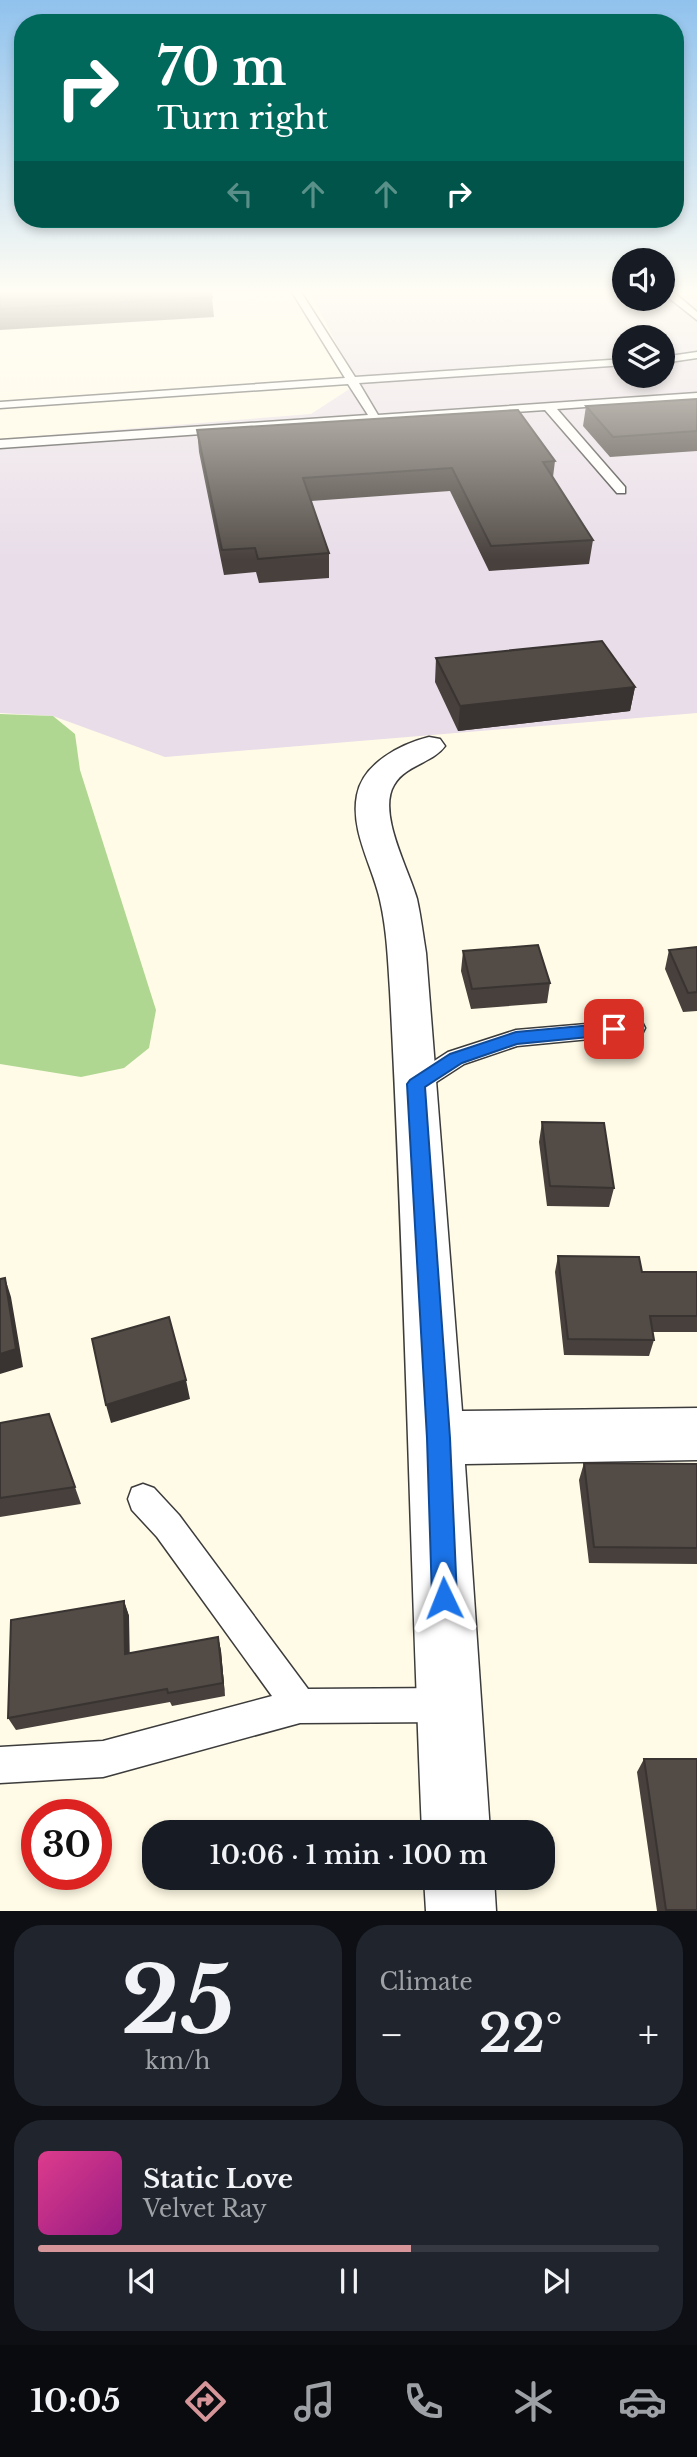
<!DOCTYPE html>
<meta charset="utf-8">
<style>
:root{--surface:#171b24;--page:#20242c;--text:#f1f3f6;--muted:#9ea1a6;--line:#363941;--accent:#d69699}
body{margin:0;font-family:"Libre Baskerville",serif;background:var(--page);color:var(--text);height:100vh;display:flex;flex-direction:column;font-size:26px;white-space:nowrap}
*{box-sizing:border-box;margin:0}
p{font-size:23px;color:var(--muted)}
.icon{flex:none;width:38px;height:38px;fill:none;stroke:currentColor;stroke-width:2;stroke-linecap:round;stroke-linejoin:round}
.map{position:relative;height:1911px;overflow:hidden}
.details{display:flex;flex-direction:column;gap:14px;padding:14px;background:#0d0f14;flex:1}
.details>*{flex:none}
.guide{position:absolute;left:14px;top:14px;width:670px;height:214px;border-radius:28px;box-shadow:0 4px 10px #0003;background:#00695c;color:#fff;overflow:hidden}
.fabs{position:absolute;left:612px;top:248px;display:grid;gap:14px}
.fabs a{display:grid;place-items:center;width:63px;height:63px;border-radius:50%;background:var(--surface);box-shadow:0 4px 10px #0003;font-size:35px}
.speed{position:absolute;left:21px;top:1799px;display:flex;gap:14px;font-size:35px;font-weight:700;text-align:center}
.speed>*{display:grid;place-content:center;width:91px;height:91px;border-radius:50%;background:var(--surface);box-shadow:0 4px 10px #0003;line-height:1}
.speed .limit{border:10px solid #d22;background:#fff;color:#111}
.pin{position:absolute;display:grid;place-items:center;width:60px;height:60px;color:#fff;margin:-30px;border-radius:14px;box-shadow:0 4px 10px #0006}
.me{position:absolute;width:77px;margin:-38px;rotate:358deg;stroke-linejoin:round;filter:drop-shadow(0 0 5px #0008)}
.turn{display:flex;align-items:center;gap:24px;height:147px;padding:0 28px;font-size:32px}
.turn .icon{width:91px;height:91px;stroke-width:2.5}
.turn b{display:block;font-size:49px;line-height:60px}
.lanes{display:flex;align-items:center;height:66px;padding:0 28px;background:#0003;justify-content:center;gap:35px;direction:ltr}
.lanes .off{opacity:.35}
.big{font-size:52px;font-weight:600;line-height:1.1}
.details .widget{flex:1;display:flex;flex-direction:column;justify-content:center;gap:10px;min-width:0;padding:0 24px;border-radius:28px;background:var(--page)}
.details .dial{align-items:center;gap:0}
.dial b{font-size:91px;line-height:1}
.song{display:flex;align-items:center;gap:21px}
.cover{width:84px;height:84px;border-radius:10px;background:linear-gradient(135deg,hsl(330 70% 55%),hsl(310 70% 35%))}
.played{height:7px;border-radius:4px;background:linear-gradient(90deg,var(--accent) 60%,var(--line) 60%)}
.keys{display:flex;justify-content:space-around;direction:ltr}
.heat{display:flex;justify-content:space-between;align-items:center;font-size:38px;direction:ltr}
.details .tiles{flex:1;display:grid;gap:14px;grid-template-columns:1fr 1fr}
.widget:last-child{grid-column:span 2}
.trip{position:absolute;left:142px;top:1820px;width:413px;height:70px;border-radius:28px;background:var(--surface);box-shadow:0 4px 10px #0003;font-weight:600;line-height:70px;text-align:center}
.tab-bar{display:flex;height:112px;justify-content:space-around;align-items:center;background:#090b0e;color:var(--muted)}
.tab-bar .icon{width:49px;height:49px}
.tab-bar .active{color:var(--accent)}
.tab-bar b{font-size:32px;color:var(--text)}
.map>svg:first-child{display:block}
.industrial{fill:#e8dde9;fill-rule:evenodd}
.forest{fill:#afd792}
.lines{fill:none;stroke-linecap:round;stroke-linejoin:round}
.lane-casing{stroke:#3c3c3c;stroke-width:3}
.street-casing{stroke:#3c3c3c;stroke-width:3}
.lane{fill:#fff;fill-rule:evenodd}
.street{fill:#fff;fill-rule:evenodd}
.wall{fill:#47403c}
.shaded-wall{fill:#393431}
.building{fill:#524b46;stroke:#393431;stroke-width:2}
.route{fill:#1a73e8;stroke:#114b97;stroke-width:2}
</style>
<div class="map">
<svg width="697" height="1911" viewBox="0 0 697 1911">
<rect width="100%" height="100%" fill="#fffbe6"/>
<path class="industrial" d="M 310,292 L 625,292 L 625,299 L 663,299 L 663,292 L 697,292 L 697,713 L 165,757 L 53,716 L 0,713 L 0,439 L 311,414 L 357,384 ZM 625,338 L 663,338 L 663,376 L 625,376 Z"/>
<path class="forest" d="M 0,714 L 53,716 L 75,734 L 80,770 L 156,1010 L 149,1048 L 124,1068 L 81,1077 L 0,1064 Z"/>
<g class="lines">
<g class="lane-casing">
<path id="lane" d="M 292,292 L 301,292 L 355,377 L 625,359 L 625,365 L 359,383 L 378,415 L 697,393 L 697,399 L 557,409 L 625,487 L 625,493 L 617,493 L 545,410 L 0,448 L 0,440 L 368,415 L 348,384 L 0,408 L 0,402 L 345,378 Z
M 668,292 L 677,292 L 677,295 L 697,312 L 697,320 L 669,298 Z
M 697,352 L 697,358 L 663,363 L 663,357 Z
M 634,1020 L 642,1022 L 645,1028 L 642,1034 L 517,1046 L 464,1064 L 424,1090 L 416,1093 L 408,1090 L 404,1084 L 408,1078 L 448,1052 L 516,1030 Z
M 143,1484 L 154,1488 L 179,1515 L 308,1689 L 446,1688 L 458,1693 L 463,1705 L 458,1717 L 446,1722 L 300,1723 L 103,1777 L 0,1783 L 0,1747 L 103,1741 L 272,1696 L 157,1537 L 132,1510 L 128,1499 L 132,1488 Z"/>
</g>
<g class="street-casing">
<path id="street" d="M 429,737 L 440,739 L 445,746 C 433,763 405,765 394,785 C 377,813 409,870 417,899 C 421,917 423,935 426,953 L 462,1411 L 697,1408 L 697,1460 L 465,1464 L 490,1832 L 422,1832 C 410,1552 405,1271 390,991 C 388,961 387,930 380,900 C 373,867 350,831 357,795 C 363,763 401,744 429,737 Z
M 424,1878 L 494,1878 L 496,1911 L 426,1911 Z"/>
</g>
<use href="#lane" class="lane"/>
<use href="#street" class="street"/>
</g>
<path class="wall" d="M 0,292 L 212,297 L 214,317 L 0,330 Z
M 697,399 L 697,451 L 610,457 L 583,426 L 586,406 Z
M 197,430 L 555,461 L 553,477 L 593,540 L 589,564 L 489,571 L 450,491 L 311,501 L 329,553 L 329,578 L 259,583 L 256,572 L 224,575 L 199,452 Z
M 436,658 L 635,687 L 630,711 L 458,731 L 435,682 Z
M 697,947 L 697,1011 L 683,1012 L 665,969 L 669,950 Z
M 463,951 L 550,983 L 547,1003 L 471,1009 L 461,971 Z
M 542,1122 L 614,1188 L 609,1207 L 547,1206 L 539,1142 Z
M 558,1256 L 642,1272 L 697,1272 L 697,1332 L 652,1332 L 654,1340 L 649,1356 L 564,1355 L 555,1272 Z
M 49,1414 L 81,1504 L 0,1517 L 0,1423 Z
M 584,1463 L 697,1464 L 697,1564 L 589,1563 L 579,1480 Z
M 124,1601 L 129,1616 L 129,1654 L 218,1637 L 221,1651 L 225,1696 L 172,1706 L 170,1702 L 16,1730 L 8,1718 Z
M 644,1759 L 697,1759 L 697,1911 L 657,1911 L 637,1772 Z"/>
<path class="shaded-wall" d="M 635,687 L 630,711 L 458,731 L 460,706 Z
M 5,1278 L 11,1297 L 23,1367 L 0,1374 L 0,1354 Z
M 186,1380 L 190,1399 L 111,1423 L 106,1405 Z
M 124,1601 L 129,1616 L 130,1668 L 125,1654 Z
M 218,1637 L 221,1651 L 225,1696 L 223,1683 Z"/>
<path class="building" d="M 0,292 L 211,292 L 212,297 L 0,309 Z
M 697,399 L 697,431 L 613,437 L 586,406 Z
M 518,410 L 555,461 L 543,462 L 593,540 L 491,546 L 452,468 L 303,478 L 329,553 L 258,559 L 255,548 L 222,550 L 197,430 Z
M 602,641 L 635,687 L 460,706 L 436,658 Z
M 538,945 L 550,983 L 472,989 L 463,951 Z
M 697,947 L 697,992 L 688,993 L 669,950 Z
M 542,1122 L 604,1123 L 614,1188 L 550,1186 Z
M 558,1256 L 639,1257 L 642,1272 L 697,1272 L 697,1316 L 650,1316 L 654,1340 L 568,1339 Z
M 5,1278 L 16,1349 L 0,1354 L 0,1279 Z
M 169,1317 L 186,1380 L 106,1405 L 92,1339 Z
M 49,1414 L 75,1487 L 0,1498 L 0,1423 Z
M 584,1463 L 697,1464 L 697,1548 L 594,1547 Z
M 124,1601 L 125,1654 L 218,1637 L 223,1683 L 168,1693 L 167,1689 L 8,1718 L 11,1620 Z
M 644,1759 L 697,1759 L 697,1910 L 666,1910 Z"/>
<linearGradient id="sky" x2="0" y2="1"><stop stop-color="#90c2ed"/><stop offset="0.52" stop-color="#fffdf4"/><stop offset="1" stop-color="#fffdf4" stop-opacity="0"/></linearGradient>
<rect width="697" height="560" fill="url(#sky)"/>
<path class="route" d="M 614,1023 L 620,1025 L 622,1029 L 620,1034 L 517,1044 L 462,1063 L 425,1087 L 450,1438 L 457,1598 L 453,1607 L 444,1611 L 435,1607 L 432,1598 L 427,1438 L 407,1084 L 410,1080 L 450,1054 L 516,1032 Z"/>
</svg>
<div class="fabs">
<a><svg class="icon" aria-label="sound" viewBox="0 0 24 24"><path d="M4 9h4l5-4v14l-5-4H4zM17 9q2 3 0 6"/></svg></a>
<a><svg class="icon" aria-label="layers" viewBox="0 0 24 24"><path d="M12 4l9 5-9 5-9-5zM3 14l9 5 9-5"/></svg></a>
</div>
<div class="speed"><div class="limit">30</div></div>
<div class="pin" style="left:614px;top:1029px;background:#d93025"><svg class="icon" aria-label="arrive" viewBox="0 0 24 24"><path d="M6 21V4h12l-3 4 3 4H6"/></svg></div>
<svg class="me" style="left:444px;top:1598px" viewBox="-20 -20 40 40"><path d="M0-17L14 15 0 8-14 15z" fill="#1a73e8" stroke="#fff" stroke-width="4"/></svg>
<div class="trip">10:06 · 1 min · 100 m</div>
<div class="guide">
<div class="turn"><svg class="icon" aria-label="right" viewBox="0 0 24 24"><path d="M7 20v-9h11M14 6l5 5-5 5"/></svg><div><b>70 m</b>Turn right</div></div>
<div class="lanes"><svg class="icon off" aria-label="left" viewBox="0 0 24 24"><path d="M17 20v-9H6M10 6l-5 5 5 5"/></svg><svg class="icon off" aria-label="ahead" viewBox="0 0 24 24"><path d="M12 20V5M6 11l6-6 6 6"/></svg><svg class="icon off" aria-label="ahead" viewBox="0 0 24 24"><path d="M12 20V5M6 11l6-6 6 6"/></svg><svg class="icon" aria-label="right" viewBox="0 0 24 24"><path d="M7 20v-9h11M14 6l5 5-5 5"/></svg></div>
</div>
</div>
<section class="details">
<div class="tiles">
<div class="widget dial"><b>25</b><p>km/h</p></div>
<div class="widget"><p>Climate</p>
<div class="heat"><a>−</a><b class="big">22°</b><a>+</a></div>
</div>
<div class="widget">
<div class="song"><i class="cover"></i><div><b>Static Love</b><p>Velvet Ray</p></div></div>
<div class="played"></div>
<div class="keys"><svg class="icon" aria-label="previous" viewBox="0 0 24 24"><path d="M18 5L8 12l10 7zM5 5v14"/></svg><svg class="icon" aria-label="pause" viewBox="0 0 24 24"><path d="M8 5v14M16 5v14"/></svg><svg class="icon" aria-label="next" viewBox="0 0 24 24"><path d="M6 5l10 7-10 7zM19 5v14"/></svg></div>
</div>
</div>
</section>
<nav class="tab-bar">
<b>10:05</b>
<svg class="icon active" aria-label="directions" viewBox="0 0 24 24"><path d="M12 3l9 9-9 9-9-9zM9 14v-3h6M13 9l2 2-2 2"/></svg>
<svg class="icon" aria-label="music" viewBox="0 0 24 24"><path d="M9 18V5l10-2v13"/><circle cx="6" cy="18" r="3"/><circle cx="16" cy="16" r="3"/></svg>
<svg class="icon" aria-label="phone" viewBox="0 0 24 24"><path d="M5 4h4l2 5-3 2q2 4 5 5l2-3 5 2v4C11 20 4 13 5 4z"/></svg>
<svg class="icon" aria-label="climate" viewBox="0 0 24 24"><path d="M12 3v18M4 7l16 10M4 17L20 7"/></svg>
<svg class="icon" aria-label="car" viewBox="0 0 24 24"><path d="M5 17H2v-5l4-1 3-4h7l3 4 3 1v5h-3M9 17h6M6 11h13"/><circle cx="7" cy="17" r="2"/><circle cx="17" cy="17" r="2"/></svg>
</nav>
